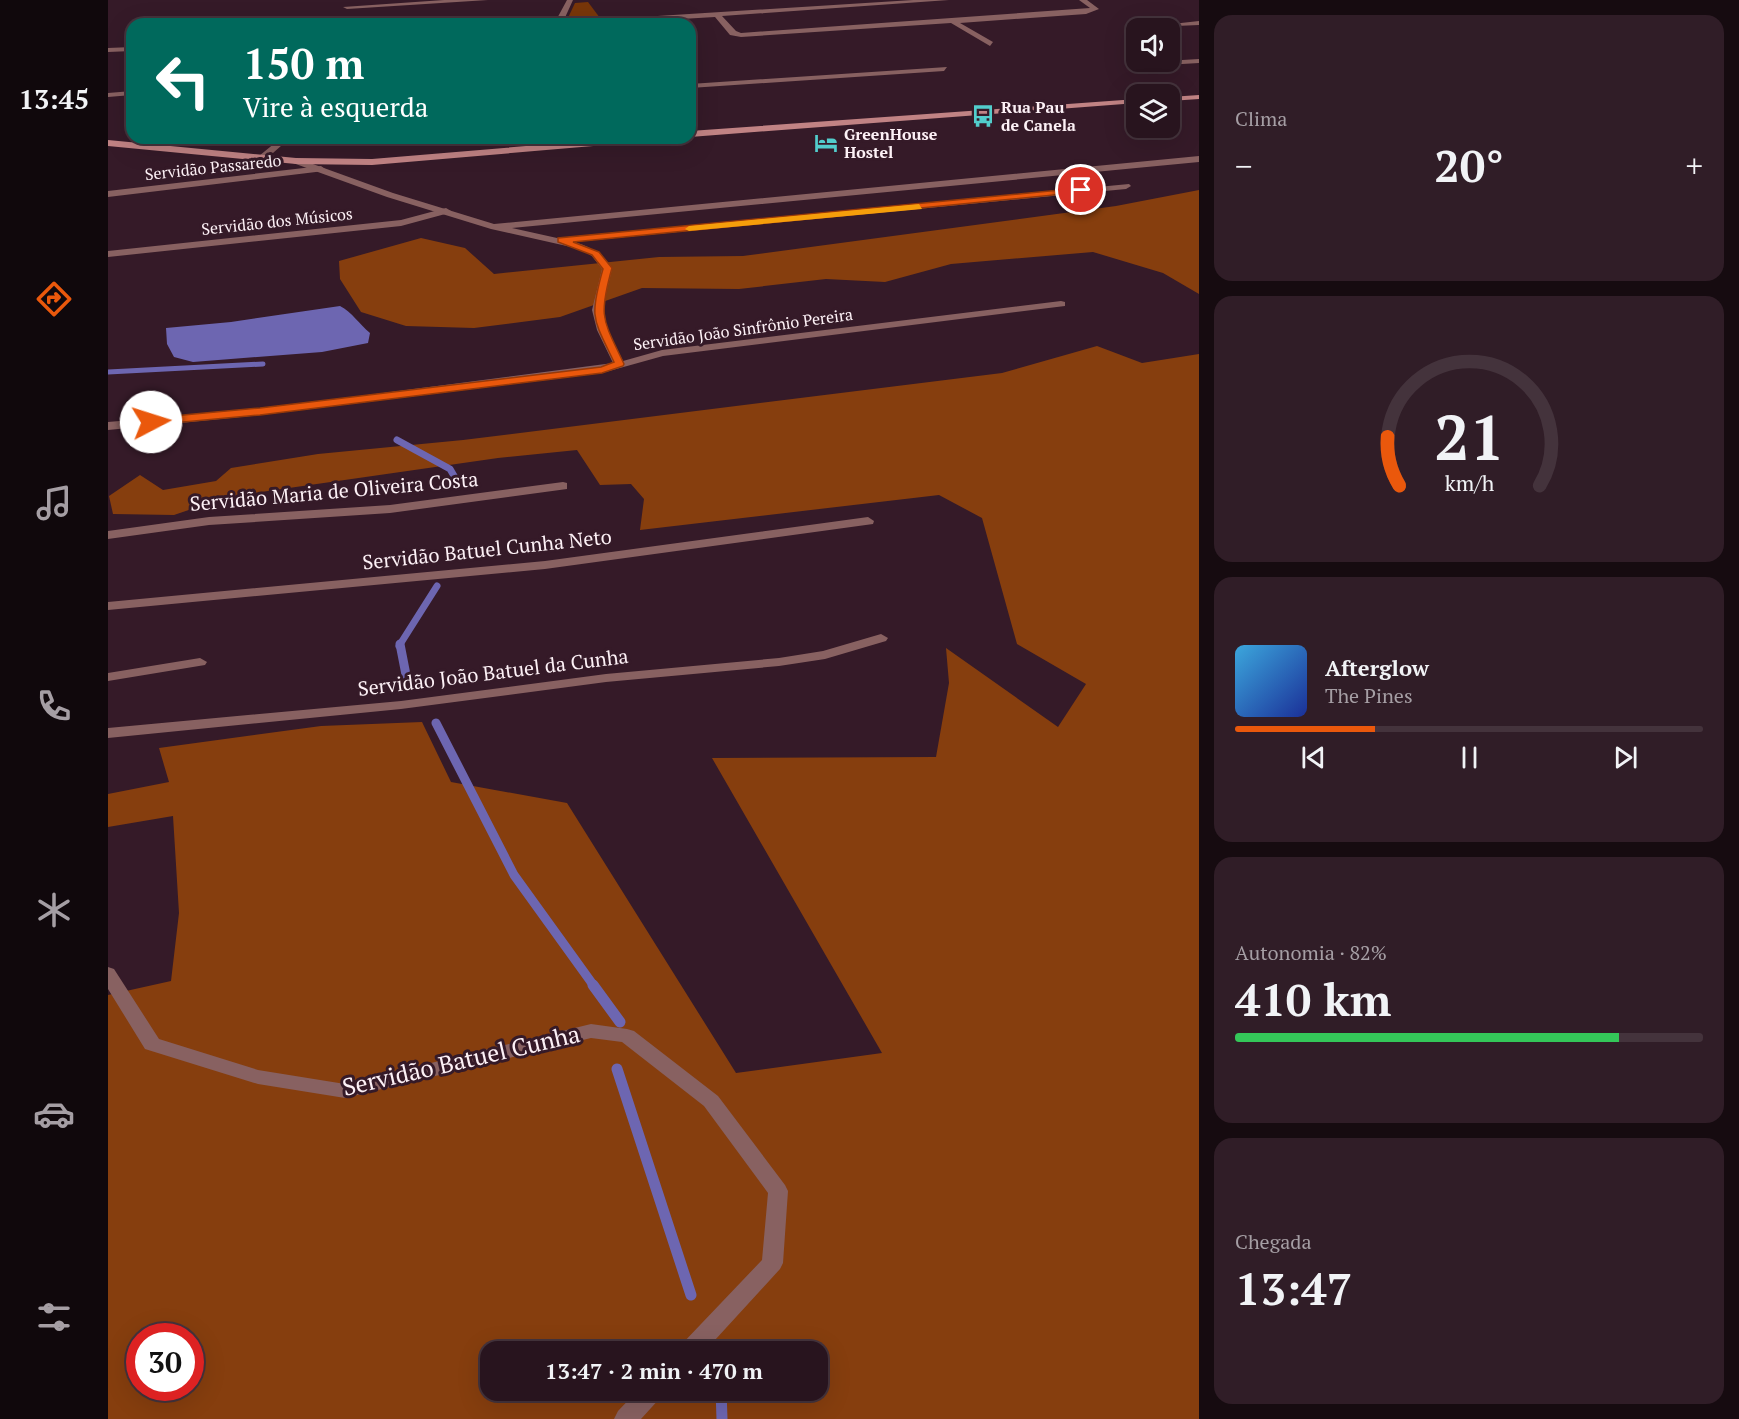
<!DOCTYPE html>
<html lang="pt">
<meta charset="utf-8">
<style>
:root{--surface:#28141e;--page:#301d27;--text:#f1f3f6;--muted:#a59ea4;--line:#44333c;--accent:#ea580c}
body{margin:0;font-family:"PT Serif",serif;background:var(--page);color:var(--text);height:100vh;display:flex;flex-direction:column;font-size:22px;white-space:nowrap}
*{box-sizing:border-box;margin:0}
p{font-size:20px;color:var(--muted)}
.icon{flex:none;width:33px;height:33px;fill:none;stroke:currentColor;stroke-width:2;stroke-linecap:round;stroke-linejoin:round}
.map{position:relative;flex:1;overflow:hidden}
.side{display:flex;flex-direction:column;gap:15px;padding:15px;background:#160b10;width:540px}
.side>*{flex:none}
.top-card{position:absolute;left:18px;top:18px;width:570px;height:126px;border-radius:18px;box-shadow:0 6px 24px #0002,0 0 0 2px var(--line);background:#00695c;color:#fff;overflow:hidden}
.tools{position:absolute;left:1018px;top:18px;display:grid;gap:12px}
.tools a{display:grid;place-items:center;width:54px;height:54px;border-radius:12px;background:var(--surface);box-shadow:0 6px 24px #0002,0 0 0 2px var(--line);font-size:30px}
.speed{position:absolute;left:18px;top:1323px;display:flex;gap:12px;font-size:30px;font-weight:700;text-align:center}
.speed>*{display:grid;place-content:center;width:78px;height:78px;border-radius:50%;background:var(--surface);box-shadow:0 6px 24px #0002,0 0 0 2px var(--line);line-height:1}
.speed .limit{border:9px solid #d22;background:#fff;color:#111}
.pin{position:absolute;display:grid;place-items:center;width:51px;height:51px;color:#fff;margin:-26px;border:3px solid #fff;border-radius:50%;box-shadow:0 2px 6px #0007}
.me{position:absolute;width:66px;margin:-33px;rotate:85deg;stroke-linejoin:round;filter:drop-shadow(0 0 4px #0008)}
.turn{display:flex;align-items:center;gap:21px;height:126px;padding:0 18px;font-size:27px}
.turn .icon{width:78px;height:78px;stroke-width:2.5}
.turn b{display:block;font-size:42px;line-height:51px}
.big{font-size:45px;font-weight:700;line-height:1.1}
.side .widget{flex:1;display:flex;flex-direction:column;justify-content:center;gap:9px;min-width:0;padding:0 21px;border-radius:18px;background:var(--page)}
.side .dial{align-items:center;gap:0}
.dial svg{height:156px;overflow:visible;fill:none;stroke:var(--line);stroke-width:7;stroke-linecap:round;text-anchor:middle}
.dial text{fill:var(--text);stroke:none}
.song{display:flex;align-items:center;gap:18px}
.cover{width:72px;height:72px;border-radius:9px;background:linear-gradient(135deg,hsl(200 70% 55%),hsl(230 70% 35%))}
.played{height:6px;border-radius:3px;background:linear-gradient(90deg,var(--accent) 30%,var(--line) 30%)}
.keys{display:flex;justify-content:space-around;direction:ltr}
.heat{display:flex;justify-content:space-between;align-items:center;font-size:33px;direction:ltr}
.charge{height:9px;border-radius:4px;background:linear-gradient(90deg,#34c759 82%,var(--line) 0)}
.trip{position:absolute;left:372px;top:1341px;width:348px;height:60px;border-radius:18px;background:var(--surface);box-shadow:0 6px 24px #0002,0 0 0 2px var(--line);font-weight:700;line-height:60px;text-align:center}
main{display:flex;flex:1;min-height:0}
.dock{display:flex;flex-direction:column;width:108px;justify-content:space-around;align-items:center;background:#10080c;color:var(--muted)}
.dock .icon{width:42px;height:42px}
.dock .current{color:var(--accent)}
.dock b{font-size:27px;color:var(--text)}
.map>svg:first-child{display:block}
.green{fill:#783609}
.forest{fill:#863e0e;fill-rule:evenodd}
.water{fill:#6d66b1}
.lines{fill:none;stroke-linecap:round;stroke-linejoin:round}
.stream-far3{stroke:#6d66b1;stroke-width:5}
.stream-far2{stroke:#6d66b1;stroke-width:7}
.stream-far1{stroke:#6d66b1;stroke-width:9}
.stream{stroke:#6d66b1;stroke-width:11}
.lane{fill:#886161;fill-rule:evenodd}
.street{fill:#886161;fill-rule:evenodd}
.secondary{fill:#c18384;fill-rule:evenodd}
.route{fill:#ea580c;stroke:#983908;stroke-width:1.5}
.slow{fill:#f59e0b}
.labels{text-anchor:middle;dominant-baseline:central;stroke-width:6;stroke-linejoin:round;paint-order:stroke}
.far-poi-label{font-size:16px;font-weight:bold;fill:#fdf1f6;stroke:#351a28;text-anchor:start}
.far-street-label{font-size:16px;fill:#fdf1f6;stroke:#351a28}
.street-label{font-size:20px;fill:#fdf1f6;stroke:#351a28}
.near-street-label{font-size:24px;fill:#fdf1f6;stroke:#351a28}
</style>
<main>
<nav class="dock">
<b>13:45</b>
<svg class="icon current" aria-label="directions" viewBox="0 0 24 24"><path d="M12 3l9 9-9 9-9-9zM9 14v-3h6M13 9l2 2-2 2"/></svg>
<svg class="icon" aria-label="music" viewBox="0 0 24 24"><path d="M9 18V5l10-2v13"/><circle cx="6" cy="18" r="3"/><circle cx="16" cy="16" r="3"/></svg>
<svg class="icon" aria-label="phone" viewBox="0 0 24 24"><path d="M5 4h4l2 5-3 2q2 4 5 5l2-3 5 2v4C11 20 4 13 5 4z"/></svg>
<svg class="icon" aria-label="climate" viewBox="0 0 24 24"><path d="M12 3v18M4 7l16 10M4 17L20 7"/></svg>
<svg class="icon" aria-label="car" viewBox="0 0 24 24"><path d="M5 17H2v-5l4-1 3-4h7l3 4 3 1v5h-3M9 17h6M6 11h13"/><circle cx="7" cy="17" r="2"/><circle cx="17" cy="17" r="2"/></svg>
<svg class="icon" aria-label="filters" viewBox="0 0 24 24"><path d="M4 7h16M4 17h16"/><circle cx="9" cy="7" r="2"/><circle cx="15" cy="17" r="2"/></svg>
</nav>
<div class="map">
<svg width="1091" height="1419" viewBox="0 0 1091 1419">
<rect width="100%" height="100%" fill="#351a28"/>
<path class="green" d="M 480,2 L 492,18 L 459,20 L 467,3 Z"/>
<path class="forest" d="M 1091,190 L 1091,294 L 1055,273 L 985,252 L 843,264 L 777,282 L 718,279 L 631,289 L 534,288 L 452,317 L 366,328 L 298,326 L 253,312 L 232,279 L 231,261 L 313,238 L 357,248 L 386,274 L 551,257 L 635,256 L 1008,206 Z
M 989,346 L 1034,363 L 1091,354 L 1091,1419 L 0,1419 L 0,995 L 63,981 L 71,913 L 65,816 L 0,827 L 0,794 L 61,782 L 51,748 L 213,726 L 314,722 L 343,782 L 459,803 L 628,1073 L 774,1053 L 604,758 L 828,757 L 841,683 L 838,648 L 950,727 L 978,684 L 909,644 L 874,518 L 831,495 L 532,530 L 536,499 L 523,484 L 492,485 L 469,450 L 390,458 L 119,497 L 66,515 L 5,514 L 1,496 L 32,475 L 55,490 L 108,481 L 123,468 L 210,454 L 355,440 L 894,373 ZM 32,1336 L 82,1336 L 82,1388 L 32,1388 ZM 382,1352 L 710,1352 L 710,1390 L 382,1390 Z"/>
<path class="water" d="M 232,306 C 244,312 251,324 262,333 L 260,343 L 214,352 L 85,362 L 66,357 L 59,344 L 58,328 L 123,322 Z"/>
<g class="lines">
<path class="stream-far3" d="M 0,372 L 155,364"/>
<path class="stream-far2" d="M 289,440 L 342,469 L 349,481
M 291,646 L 329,586"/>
<path class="stream-far1" d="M 292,644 L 299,680
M 328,723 L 406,875 L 486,986"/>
<path class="stream" d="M 485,985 L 512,1022
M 509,1069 L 583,1295
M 613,1390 L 614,1419"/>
<path class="lane" d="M 24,91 L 24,95 L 0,97 L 0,93 Z
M 213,166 L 217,169 L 216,171 L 0,197 L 0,191 Z
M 338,208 L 343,211 L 341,213 L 293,226 L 0,257 L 0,251 L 293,220 Z
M 455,482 L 459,483 L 459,489 L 282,513 L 101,525 L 0,539 L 0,531 L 101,517 L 282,505 Z
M 760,517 L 766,521 L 765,524 L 437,569 L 0,610 L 0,602 L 437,561 Z
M 773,634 L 780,638 L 778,641 L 717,659 L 671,666 L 498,682 L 293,709 L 0,738 L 0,728 L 293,701 L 498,674 L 671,658 L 715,651 Z
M 92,658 L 99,662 L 97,665 L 0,681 L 0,673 Z"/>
<path class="street" d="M 336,0 L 380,0 L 239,9 L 235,7 Z
M 459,0 L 465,0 L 455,22 L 805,0 L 841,0 L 614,16 L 628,31 L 633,33 L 982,8 L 971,0 L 979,0 L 991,9 L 978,14 L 852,23 L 885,42 L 882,46 L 843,23 L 633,37 L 622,35 L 607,17 L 489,24 L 446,24 Z
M 1091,21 L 1091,25 L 1068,26 L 1064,24 Z
M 24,47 L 24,51 L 0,52 L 0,48 Z
M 1091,59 L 1091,63 L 1024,67 L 1020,65 L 1024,63 Z
M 839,67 L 836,71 L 582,88 L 582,84 Z
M 173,138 L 182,138 L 157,160 L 151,160 L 151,156 Z
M 1091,156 L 1091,162 L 404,228 L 449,238 L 1021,184 L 1023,186 L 1018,189 L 465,242 C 483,246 493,254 504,269 L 494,310 L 499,330 L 515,361 L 554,350 L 953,301 L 957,302 L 957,306 L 555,356 L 494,373 L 152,415 L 0,430 L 0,422 L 152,409 L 505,363 L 489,330 L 484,310 L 494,269 L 484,256 L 472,249 L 383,229 L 279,197 L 185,163 L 185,159 L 191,159 L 285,193 L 386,224 Z
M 0,967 L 6,969 L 51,1039 L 150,1070 L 237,1084 L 483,1024 L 519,1029 L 526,1031 L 610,1096 L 677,1185 L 680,1191 L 675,1263 L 672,1269 L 596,1352 L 570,1352 L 573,1345 L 654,1260 L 660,1193 L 596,1106 L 514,1042 L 483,1038 L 237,1098 L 150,1084 L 37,1049 L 0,989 Z
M 530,1390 L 556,1390 L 553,1397 L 533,1419 L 506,1419 L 510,1411 Z"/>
<path class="secondary" d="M 1091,95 L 1091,99 L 1062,101 L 1062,97 Z
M 1029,99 L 1029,103 L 582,137 L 582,131 Z
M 514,138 L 548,138 L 544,141 L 264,165 L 188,164 L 0,146 L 0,140 L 188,158 L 264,159 Z"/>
</g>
<path class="route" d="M 973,188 L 976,192 L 465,242 L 491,252 L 504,268 C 490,318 495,319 516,364 L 515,366 L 494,373 L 152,415 L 43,425 L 38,422 L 43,418 L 152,408 L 493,367 L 506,362 C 485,318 481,318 495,269 L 484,255 L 450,242 L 450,238 Z"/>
<path class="slow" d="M 811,204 L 814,209 L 581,231 L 577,229 L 581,226 Z"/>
<defs>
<g id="bus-bare" transform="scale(1.8)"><path d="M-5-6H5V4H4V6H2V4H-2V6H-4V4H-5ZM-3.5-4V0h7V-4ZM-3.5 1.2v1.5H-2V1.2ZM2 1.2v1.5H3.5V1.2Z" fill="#52cdcc" stroke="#351a28" stroke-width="2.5" paint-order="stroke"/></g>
<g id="hotel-bare" transform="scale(1.8)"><path d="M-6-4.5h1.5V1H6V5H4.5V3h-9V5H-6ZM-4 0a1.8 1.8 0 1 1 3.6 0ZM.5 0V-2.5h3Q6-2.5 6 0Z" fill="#52cdcc" stroke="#351a28" stroke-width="2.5" paint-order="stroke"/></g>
</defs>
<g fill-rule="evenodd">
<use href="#bus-bare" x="875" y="116"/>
<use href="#hotel-bare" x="718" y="143"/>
</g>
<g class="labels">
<g class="far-poi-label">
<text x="893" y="107">Rua Pau<tspan x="893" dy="18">de Canela</tspan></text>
<text x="736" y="134">GreenHouse<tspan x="736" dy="18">Hostel</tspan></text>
</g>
<g class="far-street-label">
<text transform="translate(105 167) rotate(-6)">Servidão Passaredo</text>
<text transform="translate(169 221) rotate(-6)">Servidão dos Músicos</text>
<text transform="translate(635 329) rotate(-8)">Servidão João Sinfrônio Pereira</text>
</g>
<g class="street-label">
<text transform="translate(226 491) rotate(-5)">Servidão Maria de Oliveira Costa</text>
<text transform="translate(379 549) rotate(-6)">Servidão Batuel Cunha Neto</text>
<text transform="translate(385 672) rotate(-7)">Servidão João Batuel da Cunha</text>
</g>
<g class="near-street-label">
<text transform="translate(353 1060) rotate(-13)">Servidão Batuel Cunha</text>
</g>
</g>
</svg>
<div class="tools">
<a><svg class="icon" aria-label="sound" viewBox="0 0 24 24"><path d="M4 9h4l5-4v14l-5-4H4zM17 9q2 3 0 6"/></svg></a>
<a><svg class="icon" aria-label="layers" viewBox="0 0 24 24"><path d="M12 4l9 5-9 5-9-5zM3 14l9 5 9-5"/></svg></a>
</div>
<div class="speed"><div class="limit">30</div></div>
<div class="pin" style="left:973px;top:190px;background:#d93025"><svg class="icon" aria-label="arrive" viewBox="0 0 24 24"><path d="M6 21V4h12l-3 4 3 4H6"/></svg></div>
<svg class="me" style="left:43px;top:422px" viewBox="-20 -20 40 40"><circle r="19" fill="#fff"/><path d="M0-13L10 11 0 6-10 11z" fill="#ea580c"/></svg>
<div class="trip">13:47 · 2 min · 470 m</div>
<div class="top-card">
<div class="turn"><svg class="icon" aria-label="left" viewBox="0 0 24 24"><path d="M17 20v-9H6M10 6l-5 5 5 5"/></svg><div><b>150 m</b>Vire à esquerda</div></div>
</div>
</div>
<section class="side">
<div class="widget"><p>Clima</p>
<div class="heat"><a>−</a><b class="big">20°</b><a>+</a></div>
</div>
<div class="widget dial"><svg viewBox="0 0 100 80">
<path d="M14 69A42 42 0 1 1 86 69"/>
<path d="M14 69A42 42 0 0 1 8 44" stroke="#ea580c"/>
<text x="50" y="56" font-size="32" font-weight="700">21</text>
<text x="50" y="72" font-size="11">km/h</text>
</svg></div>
<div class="widget">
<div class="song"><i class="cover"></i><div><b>Afterglow</b><p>The Pines</p></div></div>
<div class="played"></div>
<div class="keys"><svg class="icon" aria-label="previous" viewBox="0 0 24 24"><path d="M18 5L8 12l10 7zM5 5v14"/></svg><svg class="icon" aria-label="pause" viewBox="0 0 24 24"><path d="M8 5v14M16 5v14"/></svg><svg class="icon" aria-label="next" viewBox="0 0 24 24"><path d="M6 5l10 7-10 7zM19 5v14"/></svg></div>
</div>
<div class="widget"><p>Autonomia · 82%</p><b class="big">410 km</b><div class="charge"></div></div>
<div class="widget"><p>Chegada</p><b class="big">13:47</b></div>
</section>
</main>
